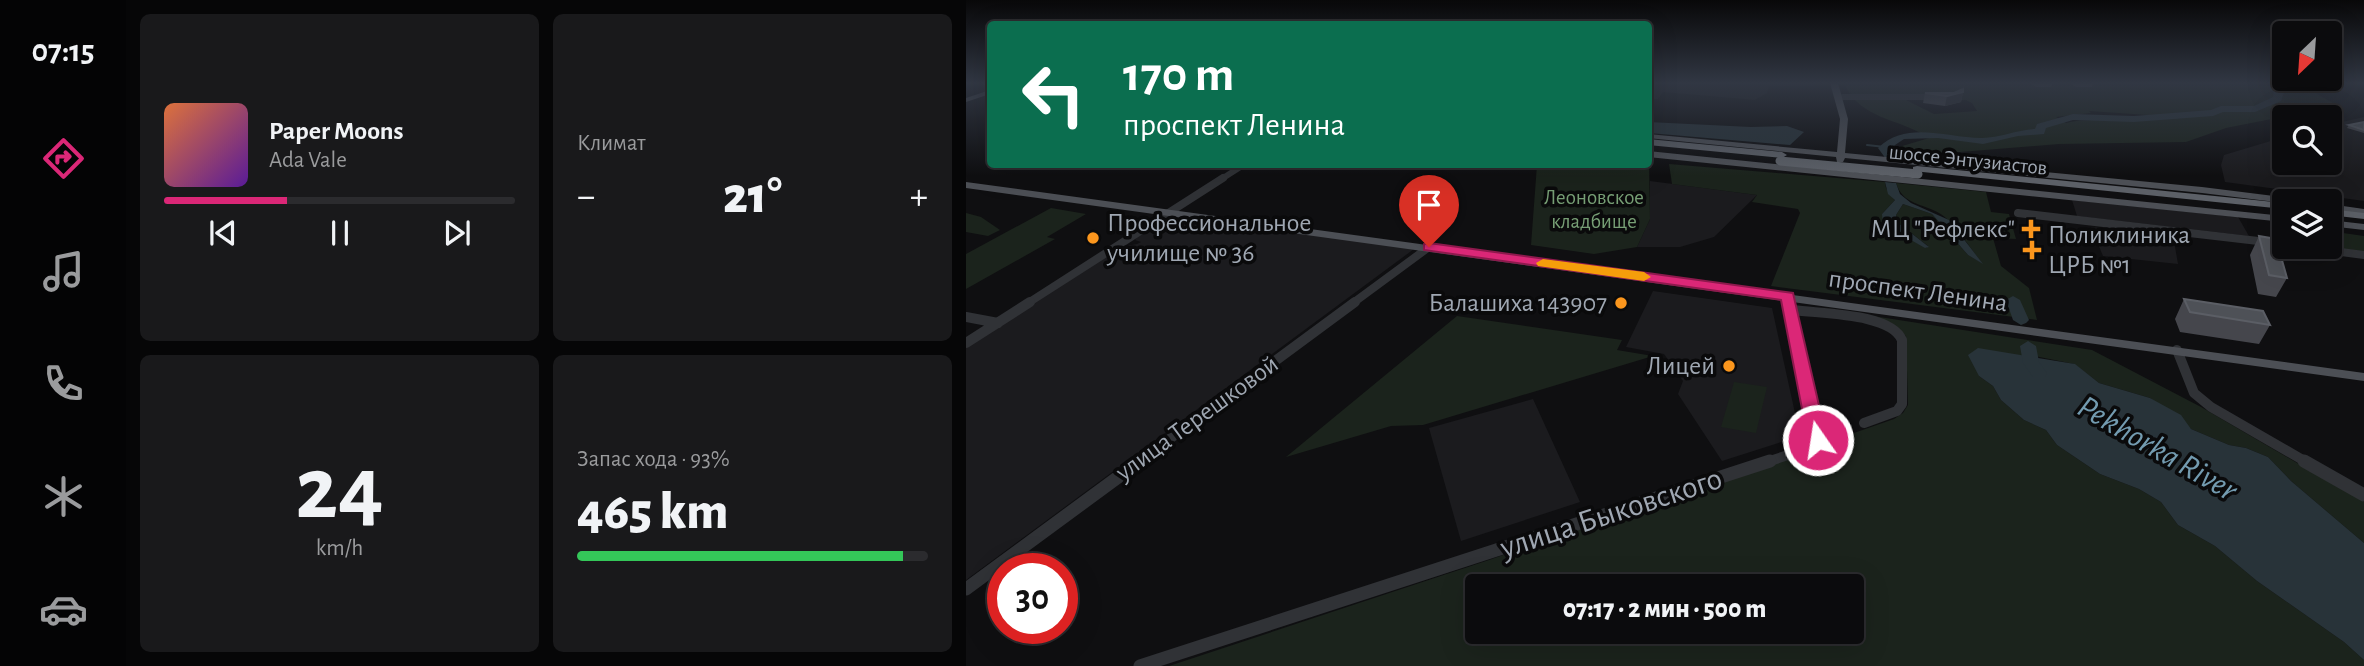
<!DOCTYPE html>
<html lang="ru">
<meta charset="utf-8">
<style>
:root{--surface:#0b0b0d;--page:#19191b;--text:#f1f3f6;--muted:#9a9b9d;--line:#2b2b2e;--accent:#db2777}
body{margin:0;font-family:"Alegreya Sans",sans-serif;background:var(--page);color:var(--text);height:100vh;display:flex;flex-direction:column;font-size:26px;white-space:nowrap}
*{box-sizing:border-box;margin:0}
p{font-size:23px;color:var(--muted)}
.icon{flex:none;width:38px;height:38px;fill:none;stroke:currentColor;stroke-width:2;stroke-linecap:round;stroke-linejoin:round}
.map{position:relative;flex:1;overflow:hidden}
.sheet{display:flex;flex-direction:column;gap:14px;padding:14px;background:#060607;width:840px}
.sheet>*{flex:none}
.top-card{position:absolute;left:21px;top:21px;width:665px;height:147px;border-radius:7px;box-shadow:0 7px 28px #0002,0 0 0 2px var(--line);background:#0b6e4f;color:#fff;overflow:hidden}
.needle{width:46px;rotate:205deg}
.controls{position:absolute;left:1306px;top:21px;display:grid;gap:14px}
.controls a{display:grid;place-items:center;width:70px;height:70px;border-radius:7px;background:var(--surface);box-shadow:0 7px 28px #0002,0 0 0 2px var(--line);font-size:35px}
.speed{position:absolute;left:21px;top:553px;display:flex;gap:14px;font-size:35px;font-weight:700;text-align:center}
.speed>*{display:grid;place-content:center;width:91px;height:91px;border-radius:50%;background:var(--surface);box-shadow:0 7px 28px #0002,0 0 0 2px var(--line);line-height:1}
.speed .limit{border:10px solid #d22;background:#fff;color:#111}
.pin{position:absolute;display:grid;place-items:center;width:60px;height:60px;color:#fff;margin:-72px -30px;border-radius:50% 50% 50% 0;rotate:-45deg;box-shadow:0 0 7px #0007}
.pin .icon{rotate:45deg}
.me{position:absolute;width:77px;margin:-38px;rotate:347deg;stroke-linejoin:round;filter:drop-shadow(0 0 5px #0008)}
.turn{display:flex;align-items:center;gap:24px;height:147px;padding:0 21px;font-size:32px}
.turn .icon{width:91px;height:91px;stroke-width:2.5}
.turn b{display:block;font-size:49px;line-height:60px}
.big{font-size:52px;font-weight:800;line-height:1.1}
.sheet .card{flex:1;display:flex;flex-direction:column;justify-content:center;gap:10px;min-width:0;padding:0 24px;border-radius:10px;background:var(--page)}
.sheet .dial{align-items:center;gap:0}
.dial b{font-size:91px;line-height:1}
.song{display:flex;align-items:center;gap:21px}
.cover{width:84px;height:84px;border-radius:10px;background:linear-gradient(135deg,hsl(20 70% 55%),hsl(270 70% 35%))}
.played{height:7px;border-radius:4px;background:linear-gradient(90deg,var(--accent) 35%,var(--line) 35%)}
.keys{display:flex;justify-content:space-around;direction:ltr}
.heat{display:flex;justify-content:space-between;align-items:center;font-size:38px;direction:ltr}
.charge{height:10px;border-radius:5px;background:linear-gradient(90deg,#34c759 93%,var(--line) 0)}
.sheet .tiles{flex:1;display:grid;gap:14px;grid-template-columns:repeat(2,1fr)}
.trip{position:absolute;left:499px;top:574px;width:399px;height:70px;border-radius:7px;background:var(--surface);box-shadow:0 7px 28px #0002,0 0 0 2px var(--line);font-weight:800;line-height:70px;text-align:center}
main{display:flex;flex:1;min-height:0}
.dock{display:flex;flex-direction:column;width:126px;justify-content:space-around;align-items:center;background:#040405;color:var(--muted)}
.dock .icon{width:49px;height:49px}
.dock .current{color:var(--accent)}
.dock b{font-size:32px;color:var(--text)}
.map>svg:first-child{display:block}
.built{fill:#1b1b1e}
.green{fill:#1b231c;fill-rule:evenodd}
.water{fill:#283339}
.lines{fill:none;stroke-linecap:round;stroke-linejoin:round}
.stream{stroke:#283339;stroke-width:2}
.river{fill:#283339;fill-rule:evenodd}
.minor-far3{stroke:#303236;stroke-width:6}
.minor-far2{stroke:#303236;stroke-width:8}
.minor-far1{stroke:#303236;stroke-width:10}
.minor{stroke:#303236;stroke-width:13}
.major{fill:#4c4f55;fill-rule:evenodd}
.highway{fill:#5c6067;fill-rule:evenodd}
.highway-bridge{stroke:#5c6067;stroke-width:9}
.wall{fill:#45464c}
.shaded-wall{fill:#2b2c30}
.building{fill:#4e5157;stroke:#5b5e65;stroke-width:2}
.route{fill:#db2777;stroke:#8e194d;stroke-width:2}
.slow{fill:#f59e0b}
.poi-dot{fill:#fb961d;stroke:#0a0a0b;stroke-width:2.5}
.labels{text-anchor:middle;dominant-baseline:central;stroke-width:7;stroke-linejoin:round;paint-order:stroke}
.far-street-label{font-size:21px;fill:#9fa7b2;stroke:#0a0a0b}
.far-park-label{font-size:21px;fill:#779f75;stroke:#0a0a0b}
.poi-label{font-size:26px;fill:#9fa7b2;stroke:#0a0a0b;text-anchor:end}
.street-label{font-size:26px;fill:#9fa7b2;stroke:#0a0a0b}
.near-street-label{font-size:32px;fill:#9fa7b2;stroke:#0a0a0b}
.near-water-label{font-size:33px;font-style:italic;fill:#739bb0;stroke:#0a0a0b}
</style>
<main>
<nav class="dock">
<b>07:15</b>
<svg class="icon current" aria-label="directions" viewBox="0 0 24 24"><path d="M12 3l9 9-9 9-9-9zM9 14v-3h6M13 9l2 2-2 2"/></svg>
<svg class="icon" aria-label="music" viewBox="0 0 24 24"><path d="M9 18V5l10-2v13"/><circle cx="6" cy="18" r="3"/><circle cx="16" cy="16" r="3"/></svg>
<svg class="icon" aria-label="phone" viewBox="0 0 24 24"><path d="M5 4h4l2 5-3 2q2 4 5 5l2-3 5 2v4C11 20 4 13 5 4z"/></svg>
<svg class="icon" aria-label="climate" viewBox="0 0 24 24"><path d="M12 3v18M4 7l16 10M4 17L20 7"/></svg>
<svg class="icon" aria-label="car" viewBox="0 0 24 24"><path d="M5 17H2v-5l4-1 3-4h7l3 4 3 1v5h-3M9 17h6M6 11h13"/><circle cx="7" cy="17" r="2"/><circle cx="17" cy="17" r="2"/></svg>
</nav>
<section class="sheet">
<div class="tiles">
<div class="card">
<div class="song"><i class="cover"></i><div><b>Paper Moons</b><p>Ada Vale</p></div></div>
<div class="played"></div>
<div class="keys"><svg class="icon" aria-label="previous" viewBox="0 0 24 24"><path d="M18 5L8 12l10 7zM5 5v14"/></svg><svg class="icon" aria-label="pause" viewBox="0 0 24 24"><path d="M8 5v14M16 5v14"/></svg><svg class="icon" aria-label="next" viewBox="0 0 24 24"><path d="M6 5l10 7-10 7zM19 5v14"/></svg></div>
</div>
<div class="card"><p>Климат</p>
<div class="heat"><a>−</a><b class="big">21°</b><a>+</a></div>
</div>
<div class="card dial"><b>24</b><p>km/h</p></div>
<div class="card"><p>Запас хода · 93%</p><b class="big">465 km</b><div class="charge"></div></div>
</div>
</section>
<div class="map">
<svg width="1398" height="666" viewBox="0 0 1398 666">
<rect width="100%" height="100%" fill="#0f0f11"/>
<path class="built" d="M 683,83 L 848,83 L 849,86 L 803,86 L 801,93 L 789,100 L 697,92 L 692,99 L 683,99 Z
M 1398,117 L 1398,201 L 1259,182 L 1255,165 L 1258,155 L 1318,137 L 1318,163 L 1363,163 L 1363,125 Z
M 684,181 L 791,195 L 748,237 L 714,247 L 671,247 L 684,219 Z
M 1106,200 L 1272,217 L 1283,236 L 1111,216 Z
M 212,216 L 448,249 L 0,580 L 0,346 L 155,247 L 171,244 L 175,242 L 169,240 L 171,237 L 197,221 Z
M 1125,227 L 1207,235 L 1212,264 L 1137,256 Z
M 687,291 L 806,308 L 834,436 L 756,461 L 712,394 L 717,381 L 698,354 L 660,347 Z
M 567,399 L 614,502 L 495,541 L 463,428 Z"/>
<path class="green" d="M 878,83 L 1316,83 L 1346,91 L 1372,106 L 1260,128 L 1220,142 L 1093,144 L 970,154 L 926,149 L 963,138 C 932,117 895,121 878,83 ZM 940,100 L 1000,100 L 1006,103 L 1011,111 L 968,114 ZM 1123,111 L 1196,116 C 1164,127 1132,115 1100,123 L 1090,117 L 1125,113 Z
M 683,159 L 684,219 L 671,247 L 628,254 L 565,245 L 571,165 L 682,164 Z
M 703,164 L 919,182 L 920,188 L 929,200 L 916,214 L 960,248 L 962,246 L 931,222 L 930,215 L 937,204 L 966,214 L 1002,255 L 1016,263 C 1006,251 988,221 973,213 C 956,203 937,205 930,183 L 1020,192 L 1025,212 L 1043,214 L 1050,239 L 1027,238 L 1035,266 L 1063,288 L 1071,320 L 805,286 L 834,213 L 832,209 L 786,202 L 791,195 L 706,184 Z
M 85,208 L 120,214 L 81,237 L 89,239 L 0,289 L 0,254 Z
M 0,213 L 15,217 L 34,230 L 22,236 L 0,232 Z
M 1363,231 L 1398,236 L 1398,252 L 1363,247 Z
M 491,316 L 656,340 L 651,350 L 687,356 L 457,425 L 425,426 L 320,457 Z
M 907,316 L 1126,350 L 1235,407 L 1398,502 L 1398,543 L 1325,481 L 1302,457 L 1280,448 L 1263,445 L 1225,429 L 1184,398 L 1133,383 L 1108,364 L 1064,355 L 1013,376 L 1027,386 L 1035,400 L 1058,420 L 1080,430 L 1091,445 L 1134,474 L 1173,489 L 1195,502 L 1212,525 L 1249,546 L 1291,581 L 1378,642 L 1398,660 L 1398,666 L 203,666 L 523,560 L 928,419 L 937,413 L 942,405 L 940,336 L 925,323 ZM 511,586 L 886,586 L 886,632 L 511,632 Z
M 768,382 L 801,387 L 790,433 L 755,427 Z"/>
<path class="water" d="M 682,122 L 785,127 L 821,126 L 838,132 L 824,145 L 683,133 Z
M 919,182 L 930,183 L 934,194 L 945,203 L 983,220 L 1017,264 L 1002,255 L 966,214 L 937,204 L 930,215 L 931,222 L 963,247 L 959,248 L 917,224 L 916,214 L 929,200 L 922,194 Z
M 1012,348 L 1109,364 L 1133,383 L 1184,398 L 1215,415 L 1225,429 L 1263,445 L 1280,448 L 1302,457 L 1325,481 L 1398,543 L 1398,660 L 1378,642 L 1291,581 L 1249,546 L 1212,525 L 1195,502 L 1173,489 L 1134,474 L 1091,445 L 1080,430 L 1058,420 L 1035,400 L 1027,386 L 1013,376 L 1002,355 Z"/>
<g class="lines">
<path class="stream" d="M 901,145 L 919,147"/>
<path class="river" d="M 1316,83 L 1327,85 L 1318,92 L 1315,101 L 1289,112 L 1257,112 L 1247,116 L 1168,122 L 1107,120 L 1080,128 L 1078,134 L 1052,136 L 1017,144 L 972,138 L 938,139 L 923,149 L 930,157 L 924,160 L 920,159 L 912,148 C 941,120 980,138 1016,138 C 1033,138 1051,130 1069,129 L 1071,124 L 1107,114 L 1168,116 L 1245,110 L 1255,106 L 1288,106 L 1307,97 L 1308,91 Z
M 1047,296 L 1054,300 L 1063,320 L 1060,323 L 1055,325 L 1047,320 L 1040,300 Z
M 1062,341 L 1070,346 L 1073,362 L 1081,373 L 1079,377 L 1067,377 L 1057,363 L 1054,346 Z"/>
<path class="minor-far3" d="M 877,97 L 971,97
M 254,180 L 279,164"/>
<path class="minor-far2" d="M 1052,213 L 1318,244
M 1337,247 L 1398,255
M 821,296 L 823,303
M 62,303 L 257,178
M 387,303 L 463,247"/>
<path class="minor-far1" d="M 828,310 C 855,314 925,313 936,340 L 936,404 L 931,411 L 898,423
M 0,317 L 32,323
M 0,343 L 64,302
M 1211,350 L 1228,393 L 1245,407 L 1342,463
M 171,463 L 389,302
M 798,463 L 846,447 L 852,442 L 822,302"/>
<path class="minor" d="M 1338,461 L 1398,495
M 0,589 L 174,461
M 174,666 L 804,461"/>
<path class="major" d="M 864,83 L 872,83 L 882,119 L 879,153 L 1236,187 L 1323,198 L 1328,201 L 1318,201 L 1318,203 L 1236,193 L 879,158 L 877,162 L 871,162 L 870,157 L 682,138 L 682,134 L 871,152 L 874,119 Z
M 24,90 L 24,94 L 0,102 L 0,98 Z
M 682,151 L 1318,216 L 1318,222 L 682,157 Z
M 0,182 L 1398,373 L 1398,381 L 0,188 Z
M 1363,204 L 1398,209 L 1398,215 L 1363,210 Z
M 1363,220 L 1398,224 L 1398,230 L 1363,226 Z"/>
<path class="highway" d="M 17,83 L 24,83 L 24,85 L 18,85 Z
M 682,139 L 816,152 L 821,155 L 816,158 L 682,145 Z
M 951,166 L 1318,203 L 1318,209 L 947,171 L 947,167 Z
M 1363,209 L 1398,213 L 1398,219 L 1363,215 Z"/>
<path class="highway-bridge" d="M 814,161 L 952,174"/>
</g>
<path class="wall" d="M 1064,83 L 1087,83 L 1085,87 L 1070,87 Z
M 1104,83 L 1127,83 L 1126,87 L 1110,87 Z
M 997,92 L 995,102 L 979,106 L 957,103 L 959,93 Z
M 1398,122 L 1398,133 L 1381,128 L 1383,125 Z
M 1293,236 L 1321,278 L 1310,297 L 1292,294 L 1284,255 Z
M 1218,299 L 1304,325 L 1293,344 L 1214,332 L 1209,319 Z"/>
<path class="shaded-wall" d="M 997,92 L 995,102 L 979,106 L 981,96 Z"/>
<path class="building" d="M 997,89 L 997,92 L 981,96 L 959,93 L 988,93 Z
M 1398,122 L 1398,130 L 1383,125 Z
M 1293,236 L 1310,239 L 1321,278 L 1303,275 Z
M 1218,299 L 1297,311 L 1304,325 L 1224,312 Z"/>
<linearGradient id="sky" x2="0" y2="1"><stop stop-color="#080809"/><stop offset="0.47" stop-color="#313743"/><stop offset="1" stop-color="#313743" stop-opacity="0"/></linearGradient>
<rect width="1398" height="176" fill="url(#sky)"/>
<path class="route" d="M 463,243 L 827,293 L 861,440 L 852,447 L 842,440 L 815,300 L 458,250 L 458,244 Z"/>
<path class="slow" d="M 577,259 L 678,272 L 685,277 L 678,281 L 572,266 L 570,263 Z"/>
<g class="poi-dot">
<path d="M1061.5 218.5h7v7h7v7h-7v7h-7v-7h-7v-7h7z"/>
<circle cx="127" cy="238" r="7"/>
<path d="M1062.5 239.5h7v7h7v7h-7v7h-7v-7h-7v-7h7z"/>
<circle cx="655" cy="303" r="7"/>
<circle cx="763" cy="366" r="7"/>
</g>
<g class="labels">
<g class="far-street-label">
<text transform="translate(1002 160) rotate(6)">шоссе Энтузиастов</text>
</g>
<g class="far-park-label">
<text x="628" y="197">Леоновское<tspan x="628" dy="24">кладбище</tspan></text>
</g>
<g class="poi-label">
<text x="141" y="223" text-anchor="start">Профессиональное<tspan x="141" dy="30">училище № 36</tspan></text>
<text x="1049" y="229">МЦ "Рефлекс"</text>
<text x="1082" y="235" text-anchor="start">Поликлиника<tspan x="1082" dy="30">ЦРБ №1</tspan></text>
<text x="641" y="303">Балашиха 143907</text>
<text x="749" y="366">Лицей</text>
</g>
<g class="street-label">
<text transform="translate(952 291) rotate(8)">проспект Ленина</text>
<text transform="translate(231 418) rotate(-36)">улица Терешковой</text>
</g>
<g class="near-street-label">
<text transform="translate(645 513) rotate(-18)">улица Быковского</text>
</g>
<g class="near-water-label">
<text transform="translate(1191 449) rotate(30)">Pekhorka River</text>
</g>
</g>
</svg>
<div class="controls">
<a><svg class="needle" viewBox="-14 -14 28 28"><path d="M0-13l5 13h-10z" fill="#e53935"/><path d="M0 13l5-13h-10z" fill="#9a9b9d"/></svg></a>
<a><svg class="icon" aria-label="search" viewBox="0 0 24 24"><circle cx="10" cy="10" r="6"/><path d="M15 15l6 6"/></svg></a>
<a><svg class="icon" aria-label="layers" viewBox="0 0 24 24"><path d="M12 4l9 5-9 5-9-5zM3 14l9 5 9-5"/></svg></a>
</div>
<div class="speed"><div class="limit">30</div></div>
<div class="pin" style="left:463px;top:247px;background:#d93025"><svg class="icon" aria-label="arrive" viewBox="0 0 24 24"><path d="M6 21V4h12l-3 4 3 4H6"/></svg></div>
<svg class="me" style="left:852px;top:440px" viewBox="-20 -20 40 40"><circle r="17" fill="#db2777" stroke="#fff" stroke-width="3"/><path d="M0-11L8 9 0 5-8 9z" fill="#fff"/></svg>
<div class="trip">07:17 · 2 мин · 500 m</div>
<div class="top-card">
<div class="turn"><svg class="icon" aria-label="left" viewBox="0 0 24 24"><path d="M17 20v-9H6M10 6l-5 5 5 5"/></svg><div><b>170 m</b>проспект Ленина</div></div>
</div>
</div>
</main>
